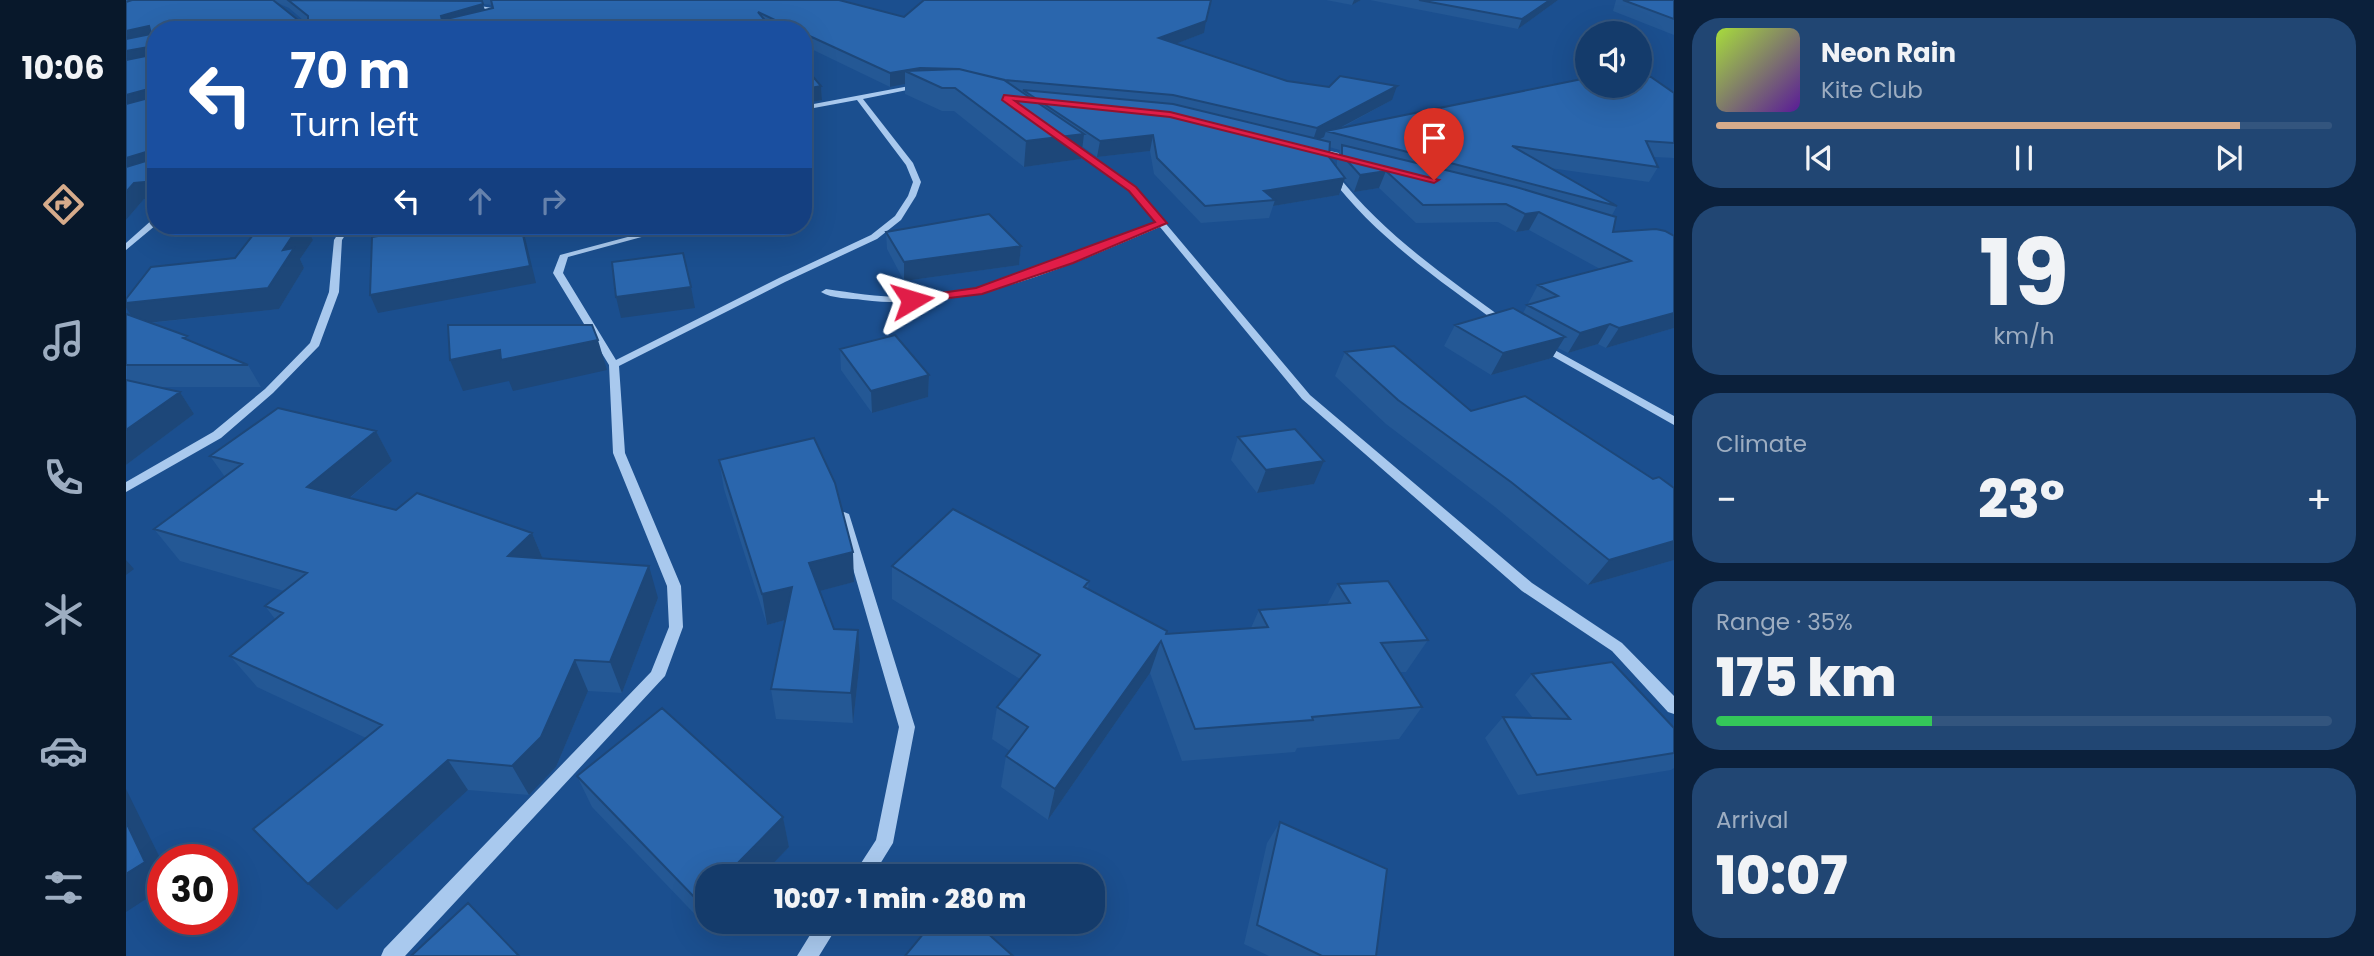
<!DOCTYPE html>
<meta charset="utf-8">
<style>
:root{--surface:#143b6b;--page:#214673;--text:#f1f3f6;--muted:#9dadc1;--line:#33557e;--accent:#d6ab8b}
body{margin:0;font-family:Poppins,sans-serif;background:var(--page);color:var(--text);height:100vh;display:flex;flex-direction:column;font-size:26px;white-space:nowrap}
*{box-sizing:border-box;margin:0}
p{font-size:23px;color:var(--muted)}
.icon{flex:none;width:38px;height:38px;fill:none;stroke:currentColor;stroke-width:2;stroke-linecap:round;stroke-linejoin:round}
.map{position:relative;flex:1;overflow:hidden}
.sheet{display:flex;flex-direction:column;gap:18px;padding:18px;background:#0b203b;width:700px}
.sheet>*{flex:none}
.top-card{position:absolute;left:21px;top:21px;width:665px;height:214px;border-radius:28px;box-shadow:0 7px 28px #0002,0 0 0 2px var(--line);background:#1a4fa0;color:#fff;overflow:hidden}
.fabs{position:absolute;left:1449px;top:21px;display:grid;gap:14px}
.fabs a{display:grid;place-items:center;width:77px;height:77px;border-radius:50%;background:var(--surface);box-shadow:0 7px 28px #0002,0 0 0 2px var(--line);font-size:35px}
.speed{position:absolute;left:21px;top:844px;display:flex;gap:14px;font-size:35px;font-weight:700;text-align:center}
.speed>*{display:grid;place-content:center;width:91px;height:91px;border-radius:50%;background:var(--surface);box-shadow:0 7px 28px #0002,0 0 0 2px var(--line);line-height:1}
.speed .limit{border:10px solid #d22;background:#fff;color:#111}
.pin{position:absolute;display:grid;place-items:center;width:60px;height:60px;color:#fff;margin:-72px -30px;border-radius:50% 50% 50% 0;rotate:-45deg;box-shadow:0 0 7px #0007}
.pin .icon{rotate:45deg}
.me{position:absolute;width:77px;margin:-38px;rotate:83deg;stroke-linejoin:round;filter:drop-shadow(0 0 5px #0008)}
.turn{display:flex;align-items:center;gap:24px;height:147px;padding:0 28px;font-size:32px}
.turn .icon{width:91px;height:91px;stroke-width:2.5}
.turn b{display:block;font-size:49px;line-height:60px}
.lanes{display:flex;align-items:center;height:66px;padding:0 28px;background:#0003;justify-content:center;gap:35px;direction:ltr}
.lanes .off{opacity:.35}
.big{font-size:52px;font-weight:800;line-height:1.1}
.sheet .widget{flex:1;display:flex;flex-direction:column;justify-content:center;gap:10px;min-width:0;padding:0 24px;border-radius:28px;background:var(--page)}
.sheet .dial{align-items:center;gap:0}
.dial b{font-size:91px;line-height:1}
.song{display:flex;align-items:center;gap:21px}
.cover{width:84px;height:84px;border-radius:10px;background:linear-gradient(135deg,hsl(80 70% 55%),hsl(270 70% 35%))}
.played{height:7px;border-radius:4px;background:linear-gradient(90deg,var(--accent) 85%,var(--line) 85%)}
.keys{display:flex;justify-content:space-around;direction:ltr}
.heat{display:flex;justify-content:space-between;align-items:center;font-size:38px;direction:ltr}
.charge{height:10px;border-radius:5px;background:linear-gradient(90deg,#34c759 35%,var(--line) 0)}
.trip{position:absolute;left:569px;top:864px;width:410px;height:70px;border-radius:28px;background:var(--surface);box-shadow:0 7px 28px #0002,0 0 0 2px var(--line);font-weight:800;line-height:70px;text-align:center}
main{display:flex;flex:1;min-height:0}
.menu{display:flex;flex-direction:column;width:126px;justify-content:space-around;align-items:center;background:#08182b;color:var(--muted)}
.menu .icon{width:49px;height:49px}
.menu .active{color:var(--accent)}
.menu b{font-size:32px;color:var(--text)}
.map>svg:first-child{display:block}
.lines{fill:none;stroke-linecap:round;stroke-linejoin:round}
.minor{fill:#a9c9ee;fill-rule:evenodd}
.wall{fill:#245895;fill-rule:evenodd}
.shaded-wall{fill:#1d4779}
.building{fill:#2a66ad;stroke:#1d4779;stroke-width:2}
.route{fill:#e11d48;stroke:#92132f;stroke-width:2}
</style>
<main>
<nav class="menu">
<b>10:06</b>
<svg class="icon active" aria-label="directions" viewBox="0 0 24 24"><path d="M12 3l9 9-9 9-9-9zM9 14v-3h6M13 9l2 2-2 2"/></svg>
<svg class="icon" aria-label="music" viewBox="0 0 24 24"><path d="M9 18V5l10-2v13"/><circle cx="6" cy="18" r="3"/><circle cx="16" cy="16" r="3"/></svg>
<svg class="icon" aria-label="phone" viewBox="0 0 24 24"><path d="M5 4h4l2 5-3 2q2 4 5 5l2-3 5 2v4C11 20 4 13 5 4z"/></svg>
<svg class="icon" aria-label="climate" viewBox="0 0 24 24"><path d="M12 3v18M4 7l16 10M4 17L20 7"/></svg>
<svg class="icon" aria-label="car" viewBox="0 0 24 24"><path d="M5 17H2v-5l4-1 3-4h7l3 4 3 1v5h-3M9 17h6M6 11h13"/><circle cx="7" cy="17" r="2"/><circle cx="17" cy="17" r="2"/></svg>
<svg class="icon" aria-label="filters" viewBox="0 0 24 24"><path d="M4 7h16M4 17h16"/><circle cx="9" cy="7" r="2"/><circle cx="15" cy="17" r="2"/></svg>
</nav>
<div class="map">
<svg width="1548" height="956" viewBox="0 0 1548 956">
<rect width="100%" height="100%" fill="#1b4f8f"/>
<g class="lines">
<path class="minor" d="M 320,0 L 366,8 L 368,18 L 358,20 L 358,18 L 363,17 L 362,10 Z
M 794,84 L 796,87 L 737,99 L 787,163 L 795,182 L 790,196 L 775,220 L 751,239 L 659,282 L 493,366 L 499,453 L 555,586 L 557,627 L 539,676 L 279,956 L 255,956 L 258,949 L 525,672 L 543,627 L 541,586 L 487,453 L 483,365 L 427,273 L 434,255 L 543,226 L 556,226 L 442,257 L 437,273 L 490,360 L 653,278 L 745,235 L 769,216 L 782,196 L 787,182 L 780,165 L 731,100 L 677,110 L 677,106 Z
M 940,143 L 944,143 L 1009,187 L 1184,395 L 1406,583 L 1496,643 L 1548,696 L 1548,714 L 1542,712 L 1486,651 L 1396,591 L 1176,399 L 1034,227 C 939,267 842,313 737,300 C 724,298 706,299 695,292 L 700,289 C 728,293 757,298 785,297 C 872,293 951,255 1030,222 L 1003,191 L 940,145 Z
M 1187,147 L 1230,157 L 1231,159 L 1227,161 L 1185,150 L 1183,149 Z
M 1203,172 L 1209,172 C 1257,234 1320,277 1382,322 L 1382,326 L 1376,326 C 1313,280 1249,237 1202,174 Z
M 27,219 L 30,219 L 30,225 L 0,250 L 0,243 Z
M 217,226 L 225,226 L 216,240 L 213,292 L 193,346 L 147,393 L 95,438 L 0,492 L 0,482 L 87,432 L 139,389 L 184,343 L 203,292 L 208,240 Z
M 1416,343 L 1548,416 L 1548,425 L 1412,348 L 1412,344 Z
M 718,512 L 723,514 L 724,517 L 789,727 L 767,843 L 746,877 L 726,877 L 750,840 L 773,727 L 712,517 L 713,514 Z
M 692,922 L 714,922 L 693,956 L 671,956 Z"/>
</g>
<path class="wall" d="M 0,0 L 713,0 L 778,17 L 1078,33 L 1049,44 L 1161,81 L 1266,100 L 1215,128 L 1548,93 L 1548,158 L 1528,157 L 1532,167 L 1523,182 L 1424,168 L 1491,206 L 1486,215 L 1487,232 L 1548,328 L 1480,348 L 1472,344 L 1442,353 L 1432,348 L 1426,358 L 1365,375 L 1318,346 L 1329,325 L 1397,313 L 1412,285 L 1474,269 L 1403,230 L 1390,232 L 1372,222 L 1290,223 L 1253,188 L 1228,192 L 1218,180 L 1213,195 L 1147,206 L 1143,218 L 1075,223 L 1028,174 L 1024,151 L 971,157 L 957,147 L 955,159 L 898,167 L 828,111 L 816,111 L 779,94 L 779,84 L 764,87 L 677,45 L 677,30 L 30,30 L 30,198 L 18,199 L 0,220 ZM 149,2 L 163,8 L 177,20 L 172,20 ZM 357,4 L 366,5 L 367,8 L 359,10 ZM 1203,147 L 1214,150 L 1211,161 L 1211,167 L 1203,157 Z
M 1200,0 L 1235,0 L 1226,5 Z
M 1244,0 L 1432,0 L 1392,29 Z
M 1490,0 L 1548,0 L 1548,35 L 1487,11 Z
M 677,65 L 695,86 L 696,100 L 681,103 L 677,100 Z
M 134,226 L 180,226 L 187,240 L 174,259 L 178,268 L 153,309 L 24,323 L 65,341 L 122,365 L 135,387 L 30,387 L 54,392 L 68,414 L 0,465 L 0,314 L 6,316 L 0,308 L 0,299 L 109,258 Z
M 760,232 L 895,246 L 893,265 L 778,281 L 761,249 Z
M 714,349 L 803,375 L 802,397 L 746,413 L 715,370 Z
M 1219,352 L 1345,411 L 1527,479 L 1548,488 L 1548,560 L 1462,585 L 1369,507 L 1260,424 L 1209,376 Z
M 250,431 L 266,461 L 224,498 L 270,510 L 406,533 L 417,559 L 532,598 L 496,693 L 462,691 L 430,767 L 403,795 L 342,790 L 211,910 L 240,738 L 131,687 L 104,656 L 149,619 L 139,606 L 158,591 L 54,561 L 28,529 L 99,477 L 84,456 Z
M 1112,437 L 1188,484 L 1131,493 L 1105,460 Z
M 593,460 L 728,582 L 693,591 L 708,629 L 734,660 L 727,723 L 650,719 L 645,689 L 659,620 L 641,625 L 598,489 Z
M 766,566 L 963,581 L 962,589 L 1041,634 L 1125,628 L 1133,610 L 1201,605 L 1212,584 L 1302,640 L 1280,672 L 1274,672 L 1296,707 L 1273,739 L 1171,748 L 1169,752 L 1056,761 L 1024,673 L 922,820 L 875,787 L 880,756 L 884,751 L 866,739 L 871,707 L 894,679 L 766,599 Z
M 1406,674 L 1548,728 L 1548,768 L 1545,770 L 1392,795 L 1359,738 L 1377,717 L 1407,718 L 1389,695 Z
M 451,776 L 657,817 L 663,847 L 634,877 L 581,877 L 583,929 L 466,807 Z
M 1154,822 L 1250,956 L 1143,956 L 1118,944 L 1141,843 Z"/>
<path class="shaded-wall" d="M 1228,0 L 1235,0 L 1226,5 Z
M 1424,0 L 1432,0 L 1392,29 L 1396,19 Z
M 356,1 L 360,15 L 319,30 L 315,16 Z
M 1080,21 L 1078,33 L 1031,51 L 1033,38 Z
M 23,26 L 29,38 L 0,44 L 0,31 Z
M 23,47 L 29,59 L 0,65 L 0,51 Z
M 794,68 L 794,78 L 779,71 L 779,84 L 764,87 L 764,73 Z
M 695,86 L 696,100 L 681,103 L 680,89 Z
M 1271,86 L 1266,100 L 1206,132 L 1200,131 L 1198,137 L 1186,143 L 1191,128 Z
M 22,89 L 29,103 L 0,112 L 0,95 Z
M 958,134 L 955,159 L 898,167 L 900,141 Z
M 1027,135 L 1024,151 L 971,157 L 974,141 Z
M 20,152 L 29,167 L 0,176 L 0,158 Z
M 1260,171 L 1253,188 L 1228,192 L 1234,175 Z
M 1219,178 L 1213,195 L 1147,206 L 1149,200 L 1138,191 Z
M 30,181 L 30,198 L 18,199 L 0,220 L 0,192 L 8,183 Z
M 1413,212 L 1403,230 L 1390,232 L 1399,214 Z
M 173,226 L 180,226 L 187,240 L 174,259 L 178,268 L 153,309 L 11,324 L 0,308 L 0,303 L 157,250 Z
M 395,226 L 397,226 L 397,229 L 410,283 L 252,313 L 244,295 Z
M 895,246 L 893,265 L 778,281 L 778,262 Z
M 565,287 L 569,308 L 495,318 L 490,297 Z
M 1548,313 L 1548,328 L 1480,348 L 1493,328 Z
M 1484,324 L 1472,344 L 1442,353 L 1454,333 Z
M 1439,337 L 1426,358 L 1365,375 L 1377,353 Z
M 472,340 L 481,370 L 387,391 L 383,381 L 337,391 L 324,360 L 374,350 Z
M 803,375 L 802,397 L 746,413 L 745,391 Z
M 54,392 L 68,414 L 0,465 L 0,430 Z
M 250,431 L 266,461 L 200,518 L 181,487 Z
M 1198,461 L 1188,484 L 1131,493 L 1140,470 Z
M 406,533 L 419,564 L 382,556 Z
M 1548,541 L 1548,560 L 1462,585 L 1483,560 Z
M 727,552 L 728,582 L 686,593 L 683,563 Z
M 0,560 L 8,569 L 0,575 Z
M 523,566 L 532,598 L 496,693 L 484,662 Z
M 666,587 L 670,617 L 641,625 L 636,594 Z
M 732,630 L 734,660 L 727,723 L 725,693 Z
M 1035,641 L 1024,673 L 922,820 L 929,789 Z
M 449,660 L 462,691 L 430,767 L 403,795 L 386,766 Z
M 322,760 L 342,790 L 211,910 L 182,884 Z
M 0,789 L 37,864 L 37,888 L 0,912 Z
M 657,817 L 663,847 L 634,877 L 598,877 Z
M 581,893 L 581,922 L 590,922 L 583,929 L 573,902 Z"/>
<path class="building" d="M 6,0 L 147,0 L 172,20 L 182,20 L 182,16 L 162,0 L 356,1 L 357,4 L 315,16 L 316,20 L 367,8 L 365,0 L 713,0 L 778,17 L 798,0 L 1085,0 L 1080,21 L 1033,38 L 1161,81 L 1203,87 L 1214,76 L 1271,86 L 1191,128 L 1047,95 L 879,80 L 833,69 L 794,68 L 764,73 L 677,33 L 677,30 L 670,30 L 632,12 L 647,30 L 30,30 L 30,181 L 8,183 L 0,192 L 0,167 L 23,160 L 20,152 L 0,158 L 0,104 L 23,98 L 25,92 L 22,89 L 0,95 L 0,60 L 25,55 L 23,47 L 0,51 L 0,39 L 25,34 L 23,26 L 0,31 L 0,2 Z
M 1293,0 L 1424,0 L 1396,19 Z
M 1497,0 L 1548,0 L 1548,19 Z
M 677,65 L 695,86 L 680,89 L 677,87 Z
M 833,69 L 878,80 L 958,134 L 900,141 L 829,88 L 816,88 L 779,71 Z
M 1514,76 L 1525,77 L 1548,93 L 1548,143 L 1520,141 L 1532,167 L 1386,146 L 1491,206 L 1200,131 L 1461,78 L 1461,86 L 1514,86 Z
M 897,90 L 1047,104 L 1204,142 L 1203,157 L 1219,178 L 1138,191 L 1149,200 L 1079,206 L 1031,158 L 1027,135 L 974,141 Z
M 1216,145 L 1390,187 L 1490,217 L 1487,232 L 1530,229 L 1539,231 L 1548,236 L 1548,313 L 1493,328 L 1484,324 L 1454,333 L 1401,305 L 1432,296 L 1412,285 L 1505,261 L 1413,212 L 1399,214 L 1380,204 L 1297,205 L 1260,171 L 1234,175 L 1216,155 Z
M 863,214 L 895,246 L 778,262 L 760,232 Z
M 134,226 L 173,226 L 157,250 L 168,248 L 142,288 L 0,303 L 0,299 L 25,267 L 109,258 Z
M 312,226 L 395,226 L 404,266 L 244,295 L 246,237 Z
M 557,253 L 565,287 L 490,297 L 486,262 Z
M 1387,308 L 1439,337 L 1377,353 L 1329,325 Z
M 0,314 L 61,336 L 57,338 L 122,365 L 0,365 Z
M 322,325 L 466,325 L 472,340 L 375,360 L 374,350 L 324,360 Z
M 769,335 L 803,375 L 745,391 L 714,349 Z
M 1268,346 L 1345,411 L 1399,396 L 1527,479 L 1533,477 L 1548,488 L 1548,541 L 1483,560 L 1385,482 L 1272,400 L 1219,352 Z
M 0,380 L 54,392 L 0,430 Z
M 152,408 L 250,431 L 181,487 L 270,510 L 291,493 L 406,533 L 382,556 L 523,566 L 484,662 L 449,660 L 415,737 L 386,766 L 322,760 L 182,884 L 127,829 L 256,725 L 104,656 L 157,613 L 139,606 L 181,573 L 28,529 L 116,464 L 84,456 Z
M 1169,429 L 1198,461 L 1140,470 L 1112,437 Z
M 688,438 L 709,483 L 727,552 L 683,563 L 708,629 L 732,630 L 725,693 L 645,689 L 666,587 L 636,594 L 593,460 Z
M 827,509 L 963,581 L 958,587 L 1041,631 L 1040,634 L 1142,627 L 1133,610 L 1224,603 L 1212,584 L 1262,581 L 1302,640 L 1255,643 L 1296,707 L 1186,717 L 1187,720 L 1069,729 L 1035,641 L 929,789 L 880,756 L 902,727 L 871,707 L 914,655 L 766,566 Z
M 1486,662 L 1548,728 L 1548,753 L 1411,775 L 1377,717 L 1444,719 L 1406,674 Z
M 536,708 L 657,817 L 598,877 L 581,877 L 581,893 L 573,902 L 451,776 Z
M 0,822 L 19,862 L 0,874 Z
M 1154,822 L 1261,869 L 1250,956 L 1196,956 L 1131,925 Z
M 342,903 L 393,956 L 285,956 Z
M 807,922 L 849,922 L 887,956 L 779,956 Z"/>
<path class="route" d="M 878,95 L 1044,112 L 1313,180 L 1308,183 L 1044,117 L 889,101 L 1010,187 L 1041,223 L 947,263 L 856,294 L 782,303 L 780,300 L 786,297 L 850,288 L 1029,222 L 1003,191 L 876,100 Z"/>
</svg>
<div class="fabs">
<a><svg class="icon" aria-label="sound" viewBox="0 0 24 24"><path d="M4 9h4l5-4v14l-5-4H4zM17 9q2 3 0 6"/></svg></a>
</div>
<div class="speed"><div class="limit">30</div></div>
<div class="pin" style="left:1308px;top:180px;background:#d93025"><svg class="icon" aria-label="arrive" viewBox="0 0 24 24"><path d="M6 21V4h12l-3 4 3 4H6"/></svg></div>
<svg class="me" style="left:786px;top:300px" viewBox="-20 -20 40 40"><path d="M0-17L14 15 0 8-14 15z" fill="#e11d48" stroke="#fff" stroke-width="4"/></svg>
<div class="trip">10:07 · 1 min · 280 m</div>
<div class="top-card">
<div class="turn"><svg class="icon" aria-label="left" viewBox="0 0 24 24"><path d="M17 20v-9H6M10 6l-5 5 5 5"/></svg><div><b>70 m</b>Turn left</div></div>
<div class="lanes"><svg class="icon" aria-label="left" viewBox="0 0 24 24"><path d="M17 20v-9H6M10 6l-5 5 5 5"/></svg><svg class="icon off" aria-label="ahead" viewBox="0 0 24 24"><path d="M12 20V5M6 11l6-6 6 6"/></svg><svg class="icon off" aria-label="right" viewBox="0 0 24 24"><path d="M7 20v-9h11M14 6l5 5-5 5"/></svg></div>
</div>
</div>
<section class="sheet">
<div class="widget">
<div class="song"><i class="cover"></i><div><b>Neon Rain</b><p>Kite Club</p></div></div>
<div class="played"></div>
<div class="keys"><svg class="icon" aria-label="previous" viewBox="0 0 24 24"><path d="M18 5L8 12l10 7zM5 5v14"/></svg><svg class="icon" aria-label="pause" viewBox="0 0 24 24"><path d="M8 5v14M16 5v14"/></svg><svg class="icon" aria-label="next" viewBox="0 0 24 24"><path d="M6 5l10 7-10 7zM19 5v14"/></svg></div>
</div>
<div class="widget dial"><b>19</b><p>km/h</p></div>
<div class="widget"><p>Climate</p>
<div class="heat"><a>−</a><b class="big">23°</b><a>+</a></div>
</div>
<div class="widget"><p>Range · 35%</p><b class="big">175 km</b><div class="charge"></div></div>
<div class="widget"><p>Arrival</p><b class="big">10:07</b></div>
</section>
</main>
